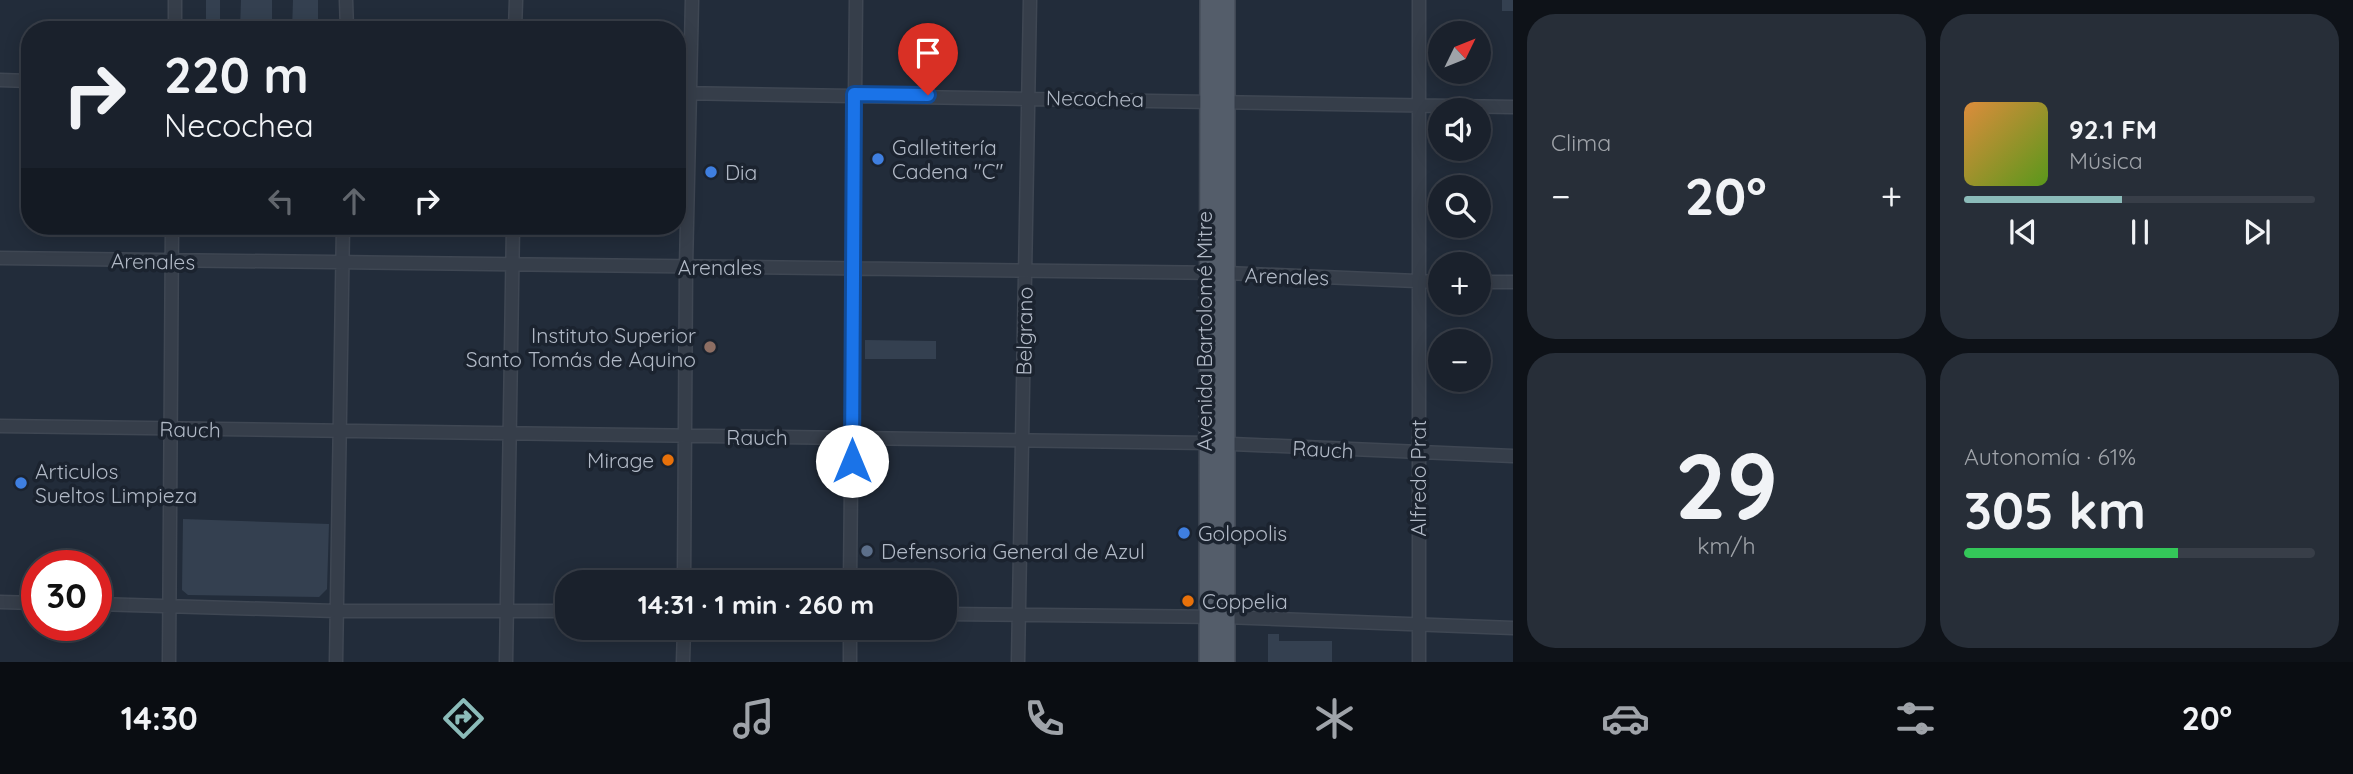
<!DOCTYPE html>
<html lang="es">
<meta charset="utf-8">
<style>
:root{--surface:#1a212c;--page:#272e38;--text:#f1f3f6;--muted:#9fa3a9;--line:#383e48;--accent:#8bbbb9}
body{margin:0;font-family:Quicksand,sans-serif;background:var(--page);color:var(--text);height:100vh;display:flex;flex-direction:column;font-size:26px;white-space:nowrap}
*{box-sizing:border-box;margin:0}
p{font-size:23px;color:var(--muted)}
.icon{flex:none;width:38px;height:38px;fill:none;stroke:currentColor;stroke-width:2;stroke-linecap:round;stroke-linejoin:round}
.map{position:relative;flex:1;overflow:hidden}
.details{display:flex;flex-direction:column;gap:14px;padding:14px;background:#0e1218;width:840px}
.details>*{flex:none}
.guide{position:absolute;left:21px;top:21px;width:665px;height:214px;border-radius:28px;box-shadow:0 4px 18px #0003,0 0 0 2px var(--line);background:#1a212c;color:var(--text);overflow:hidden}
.needle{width:46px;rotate:47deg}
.controls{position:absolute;left:1428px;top:21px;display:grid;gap:14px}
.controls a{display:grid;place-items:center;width:63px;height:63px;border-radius:50%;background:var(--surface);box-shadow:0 4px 18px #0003,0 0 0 2px var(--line);font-size:35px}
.speed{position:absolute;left:21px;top:550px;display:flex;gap:14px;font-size:35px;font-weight:700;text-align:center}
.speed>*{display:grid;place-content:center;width:91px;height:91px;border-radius:50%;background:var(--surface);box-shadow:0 4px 18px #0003,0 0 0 2px var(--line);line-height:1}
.speed .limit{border:10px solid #d22;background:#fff;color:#111}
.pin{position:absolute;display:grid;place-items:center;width:60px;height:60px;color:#fff;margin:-72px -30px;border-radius:50% 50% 50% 0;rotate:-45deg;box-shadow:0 0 7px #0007}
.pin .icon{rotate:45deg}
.me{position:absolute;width:77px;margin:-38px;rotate:0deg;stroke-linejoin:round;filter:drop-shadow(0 0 5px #0008)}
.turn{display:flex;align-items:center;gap:24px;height:147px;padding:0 28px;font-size:32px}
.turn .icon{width:91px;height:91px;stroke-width:2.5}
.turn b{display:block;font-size:49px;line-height:60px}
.lanes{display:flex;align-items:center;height:66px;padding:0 28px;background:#0003;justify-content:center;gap:35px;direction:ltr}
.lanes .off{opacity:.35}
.big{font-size:52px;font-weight:700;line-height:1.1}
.details .card{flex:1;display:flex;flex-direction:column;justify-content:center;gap:10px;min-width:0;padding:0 24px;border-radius:28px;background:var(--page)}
.details .dial{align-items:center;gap:0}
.dial b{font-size:91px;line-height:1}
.song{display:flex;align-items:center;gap:21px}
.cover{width:84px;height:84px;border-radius:10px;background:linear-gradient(135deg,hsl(30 70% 55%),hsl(90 70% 35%))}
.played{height:7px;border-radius:4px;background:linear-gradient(90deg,var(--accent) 45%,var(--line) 45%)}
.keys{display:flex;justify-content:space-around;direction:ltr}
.heat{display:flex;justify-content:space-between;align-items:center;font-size:38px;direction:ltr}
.charge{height:10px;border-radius:5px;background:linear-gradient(90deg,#34c759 61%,var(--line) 0)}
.details .tiles{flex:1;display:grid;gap:14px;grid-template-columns:repeat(2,1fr)}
.trip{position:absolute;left:555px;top:570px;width:402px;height:70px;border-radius:28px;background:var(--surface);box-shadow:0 4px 18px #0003,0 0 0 2px var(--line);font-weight:700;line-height:70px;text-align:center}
.tabs{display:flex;height:112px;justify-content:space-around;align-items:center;background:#0a0d12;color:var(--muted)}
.tabs .icon{width:49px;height:49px}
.tabs .selected{color:var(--accent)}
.tabs b{font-size:32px;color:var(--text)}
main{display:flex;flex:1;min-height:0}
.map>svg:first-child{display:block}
.building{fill:#344050}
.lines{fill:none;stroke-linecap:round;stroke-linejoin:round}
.street-casing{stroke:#3f4753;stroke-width:15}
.primary-casing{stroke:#3f4753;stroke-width:22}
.street{stroke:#363e4a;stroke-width:12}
.primary{stroke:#545d6a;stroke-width:19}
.route-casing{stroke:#114b97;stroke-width:18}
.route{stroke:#1a73e8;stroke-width:12}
.shop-dot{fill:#3f7fe0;stroke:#1b232f;stroke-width:2.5}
.education-dot{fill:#8d6e63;stroke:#1b232f;stroke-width:2.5}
.food-dot{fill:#e8710a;stroke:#1b232f;stroke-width:2.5}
.service-dot{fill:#5c6f8a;stroke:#1b232f;stroke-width:2.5}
.labels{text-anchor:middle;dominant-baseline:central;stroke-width:7;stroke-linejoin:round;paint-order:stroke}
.street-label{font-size:21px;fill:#b1b9c6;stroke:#1b232f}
.poi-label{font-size:21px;fill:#b1b9c6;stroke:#1b232f;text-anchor:start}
</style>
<main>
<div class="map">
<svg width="1513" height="662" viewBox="0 0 1513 662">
<rect width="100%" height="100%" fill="#222c3a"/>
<path class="building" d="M 206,0 L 220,0 L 220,30 L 206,30 Z
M 241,0 L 272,0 L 272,30 L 240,30 Z
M 293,0 L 318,0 L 318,30 L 292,30 Z
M 1502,0 L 1513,0 L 1513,11 L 1502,11 Z
M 865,340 L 936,341 L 936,359 L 865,359 Z
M 183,519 L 329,524 L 327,589 L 319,597 L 188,595 L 182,590 Z
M 1268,634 L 1279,634 L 1279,641 L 1332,641 L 1332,662 L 1268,662 Z"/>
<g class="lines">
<g class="street-casing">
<path id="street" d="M 175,0 L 175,30
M 346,0 L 347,30
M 1419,0 L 1419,662
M 515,30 L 516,0
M 0,80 L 30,81
M 677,93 L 1513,107
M 0,258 L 1227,273 L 1440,282
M 1479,282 L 1513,282
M 0,426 L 1209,443 L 1513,456
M 684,583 L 686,267 L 692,0
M 850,583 L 856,0
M 0,602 L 37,603
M 96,604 L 336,611 L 567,611
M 945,614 L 1225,617 L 1513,628
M 169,662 L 172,226
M 336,662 L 343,226
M 506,662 L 513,226
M 683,662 L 684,628
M 850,662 L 850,628
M 1018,662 L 1030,0"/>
</g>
<g class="primary-casing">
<path id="primary" d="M 1209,662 L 1210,0
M 1225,662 L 1225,0"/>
</g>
<use href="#street" class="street"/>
<use href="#primary" class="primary"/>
</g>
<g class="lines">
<g class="route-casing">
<path id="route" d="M 852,461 L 854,94 L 928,95"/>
</g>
<use href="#route" class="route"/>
</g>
<g class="shop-dot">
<circle cx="878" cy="159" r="7"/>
<circle cx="711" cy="172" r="7"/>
<circle cx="21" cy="483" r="7"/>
<circle cx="1184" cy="533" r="7"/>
</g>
<circle class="education-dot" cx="710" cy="347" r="7"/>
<g class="food-dot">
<circle cx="668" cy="460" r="7"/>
<circle cx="1188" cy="601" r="7"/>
</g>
<circle class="service-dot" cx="867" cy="551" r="7"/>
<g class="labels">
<g class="street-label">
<text transform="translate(1095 98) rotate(1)">Necochea</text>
<text transform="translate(153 261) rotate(1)">Arenales</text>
<text x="720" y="267">Arenales</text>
<text transform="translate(1287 276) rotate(2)">Arenales</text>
<text transform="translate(1024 331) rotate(-89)">Belgrano</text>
<text transform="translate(1204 331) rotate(-90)">Avenida Bartolomé Mitre</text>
<text transform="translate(190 429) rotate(1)">Rauch</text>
<text x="757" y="437">Rauch</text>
<text transform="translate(1323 449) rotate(3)">Rauch</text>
<text transform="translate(1418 478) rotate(-90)">Alfredo Prat</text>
</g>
<g class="poi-label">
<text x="892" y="147">Galletitería<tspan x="892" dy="24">Cadena "C"</tspan></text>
<text x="725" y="172">Dia</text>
<text x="696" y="335" text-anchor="end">Instituto Superior<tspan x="696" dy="24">Santo Tomás de Aquino</tspan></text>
<text x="654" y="460" text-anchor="end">Mirage</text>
<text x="35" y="471">Articulos<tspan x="35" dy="24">Sueltos Limpieza</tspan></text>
<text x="1198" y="533">Golopolis</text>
<text x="881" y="551">Defensoria General de Azul</text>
<text x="1202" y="601">Coppelia</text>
</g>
</g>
</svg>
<div class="controls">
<a><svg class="needle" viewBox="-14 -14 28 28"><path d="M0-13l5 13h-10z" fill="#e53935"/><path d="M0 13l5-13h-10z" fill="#9fa3a9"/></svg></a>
<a><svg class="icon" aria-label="sound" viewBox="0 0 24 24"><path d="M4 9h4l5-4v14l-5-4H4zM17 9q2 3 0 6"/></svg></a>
<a><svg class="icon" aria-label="search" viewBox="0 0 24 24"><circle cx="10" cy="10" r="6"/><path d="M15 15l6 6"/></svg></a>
<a>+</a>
<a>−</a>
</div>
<div class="speed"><div class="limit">30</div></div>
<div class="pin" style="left:928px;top:95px;background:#d93025"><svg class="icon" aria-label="arrive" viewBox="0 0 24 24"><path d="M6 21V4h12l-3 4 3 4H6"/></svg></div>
<svg class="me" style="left:852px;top:461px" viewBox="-20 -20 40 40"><circle r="19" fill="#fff"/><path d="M0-13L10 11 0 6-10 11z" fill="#1a73e8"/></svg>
<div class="trip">14:31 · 1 min · 260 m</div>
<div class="guide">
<div class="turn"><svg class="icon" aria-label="right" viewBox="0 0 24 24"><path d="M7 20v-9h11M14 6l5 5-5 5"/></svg><div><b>220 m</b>Necochea</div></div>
<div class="lanes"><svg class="icon off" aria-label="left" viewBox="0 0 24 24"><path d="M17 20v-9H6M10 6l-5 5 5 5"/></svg><svg class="icon off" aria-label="ahead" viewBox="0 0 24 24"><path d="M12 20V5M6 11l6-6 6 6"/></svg><svg class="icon" aria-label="right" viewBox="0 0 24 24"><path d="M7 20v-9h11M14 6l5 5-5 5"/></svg></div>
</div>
</div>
<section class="details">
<div class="tiles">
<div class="card"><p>Clima</p>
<div class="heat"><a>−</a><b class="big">20°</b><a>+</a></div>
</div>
<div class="card">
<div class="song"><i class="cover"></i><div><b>92.1 FM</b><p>Música</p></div></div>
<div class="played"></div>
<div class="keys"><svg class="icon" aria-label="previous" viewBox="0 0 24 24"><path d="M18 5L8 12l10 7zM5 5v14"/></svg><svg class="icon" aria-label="pause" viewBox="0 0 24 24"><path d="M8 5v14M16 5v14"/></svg><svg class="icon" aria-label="next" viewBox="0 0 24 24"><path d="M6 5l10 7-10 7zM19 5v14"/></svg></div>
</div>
<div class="card dial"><b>29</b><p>km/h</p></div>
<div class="card"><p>Autonomía · 61%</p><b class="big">305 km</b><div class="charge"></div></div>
</div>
</section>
</main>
<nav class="tabs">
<b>14:30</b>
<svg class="icon selected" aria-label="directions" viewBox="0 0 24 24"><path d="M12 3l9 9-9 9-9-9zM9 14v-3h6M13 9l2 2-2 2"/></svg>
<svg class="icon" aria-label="music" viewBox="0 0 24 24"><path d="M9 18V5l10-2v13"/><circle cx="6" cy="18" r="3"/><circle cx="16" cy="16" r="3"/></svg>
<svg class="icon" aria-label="phone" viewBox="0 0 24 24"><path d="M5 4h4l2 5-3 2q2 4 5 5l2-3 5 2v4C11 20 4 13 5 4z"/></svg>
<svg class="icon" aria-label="climate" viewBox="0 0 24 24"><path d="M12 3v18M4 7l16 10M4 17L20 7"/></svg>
<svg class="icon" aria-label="car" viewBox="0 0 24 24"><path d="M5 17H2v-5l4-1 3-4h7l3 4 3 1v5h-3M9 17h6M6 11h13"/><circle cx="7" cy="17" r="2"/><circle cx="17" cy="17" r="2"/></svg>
<svg class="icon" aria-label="filters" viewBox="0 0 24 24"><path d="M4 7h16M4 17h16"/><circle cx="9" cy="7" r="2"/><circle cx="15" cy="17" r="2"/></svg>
<b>20°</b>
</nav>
